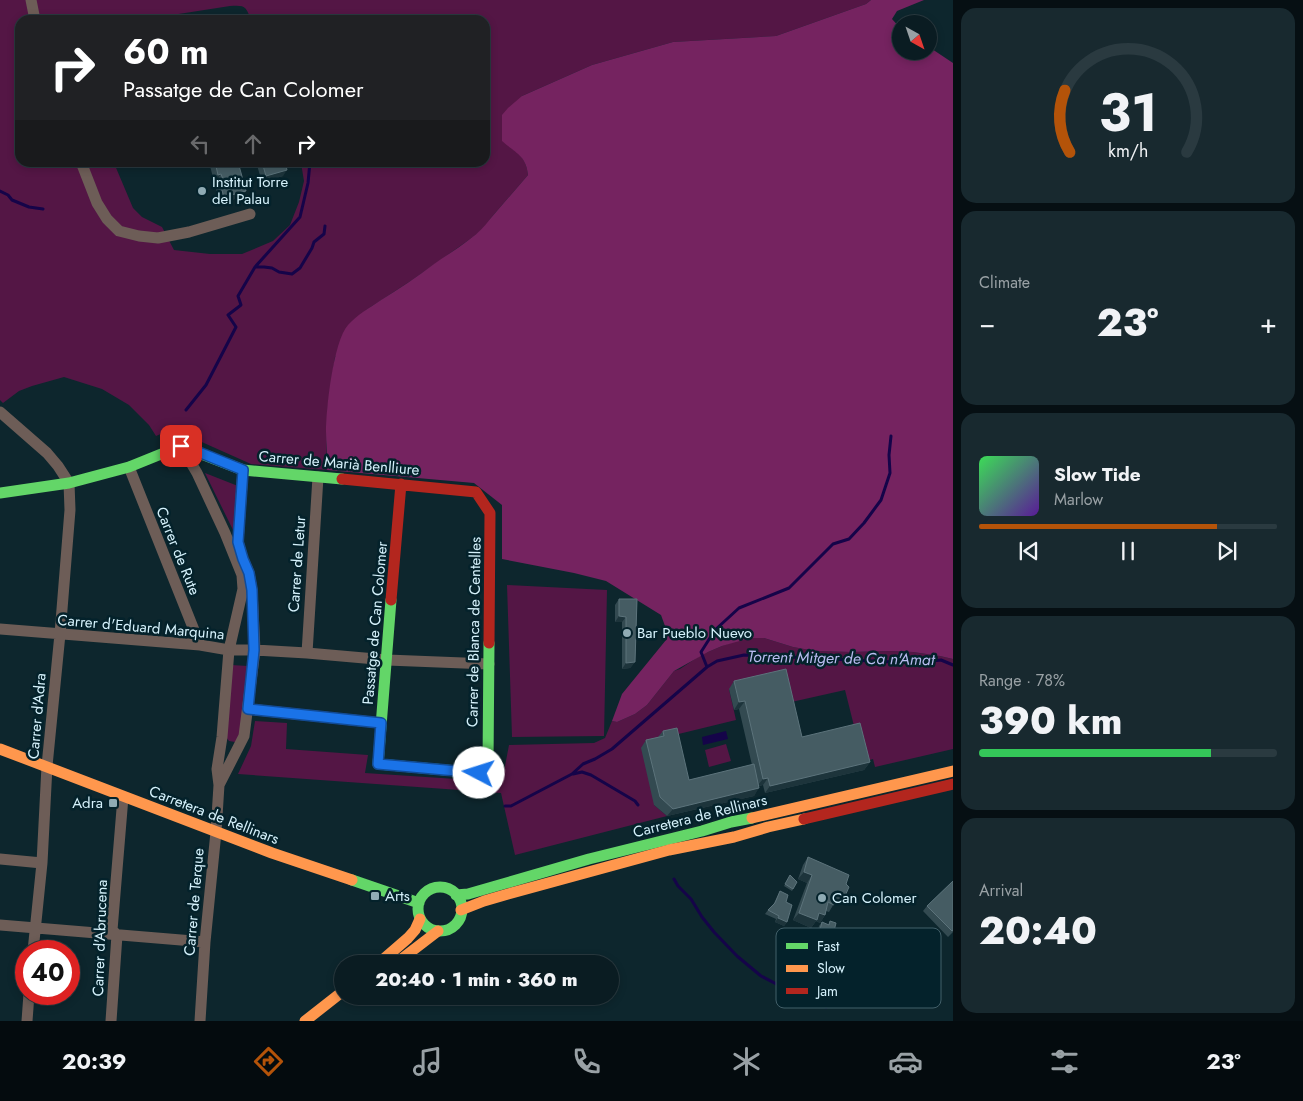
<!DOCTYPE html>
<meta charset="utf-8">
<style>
:root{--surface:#0a1c22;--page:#18292f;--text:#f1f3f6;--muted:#99a1a5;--line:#2a3a40;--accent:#b45309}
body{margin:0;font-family:Jost,sans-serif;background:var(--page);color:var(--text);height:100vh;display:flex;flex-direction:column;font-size:19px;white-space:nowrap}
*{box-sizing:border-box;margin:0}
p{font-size:16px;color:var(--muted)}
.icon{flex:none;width:28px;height:28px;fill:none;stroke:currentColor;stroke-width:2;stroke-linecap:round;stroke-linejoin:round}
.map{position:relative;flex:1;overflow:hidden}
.panel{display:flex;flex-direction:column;gap:8px;padding:8px;background:#060f13;width:350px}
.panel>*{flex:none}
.top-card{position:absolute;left:15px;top:15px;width:475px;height:152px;border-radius:15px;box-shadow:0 2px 8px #0003,0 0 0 1px var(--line);background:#202124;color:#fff;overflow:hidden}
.needle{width:32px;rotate:140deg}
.controls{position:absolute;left:892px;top:15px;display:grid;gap:10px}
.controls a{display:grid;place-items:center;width:45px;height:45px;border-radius:50%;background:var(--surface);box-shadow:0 2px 8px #0003,0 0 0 1px var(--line);font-size:25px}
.speed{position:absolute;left:15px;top:940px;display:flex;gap:10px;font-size:25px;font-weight:700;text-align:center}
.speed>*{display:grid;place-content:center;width:65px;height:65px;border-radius:50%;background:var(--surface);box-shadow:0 2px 8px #0003,0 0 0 1px var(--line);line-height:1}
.speed .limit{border:8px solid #d22;background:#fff;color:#111}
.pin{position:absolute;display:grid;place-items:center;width:42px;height:42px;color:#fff;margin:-21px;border-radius:10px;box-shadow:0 2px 8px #0006}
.me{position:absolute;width:55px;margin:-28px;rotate:275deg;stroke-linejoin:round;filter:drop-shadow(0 0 4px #0008)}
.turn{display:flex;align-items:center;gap:18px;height:105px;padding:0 25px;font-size:22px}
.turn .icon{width:65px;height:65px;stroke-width:2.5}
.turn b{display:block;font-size:35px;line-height:42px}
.lanes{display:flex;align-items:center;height:48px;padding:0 25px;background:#0003;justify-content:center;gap:25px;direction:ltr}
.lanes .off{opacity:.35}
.big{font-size:38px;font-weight:800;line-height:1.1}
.panel .tile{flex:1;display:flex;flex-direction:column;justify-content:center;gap:8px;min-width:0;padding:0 18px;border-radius:15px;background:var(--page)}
.panel .dial{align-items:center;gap:0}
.dial svg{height:130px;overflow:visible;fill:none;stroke:var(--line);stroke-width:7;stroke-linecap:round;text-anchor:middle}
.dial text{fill:var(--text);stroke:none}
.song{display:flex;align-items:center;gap:15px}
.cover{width:60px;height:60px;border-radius:8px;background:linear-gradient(135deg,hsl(130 70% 55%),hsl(270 70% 35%))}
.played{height:5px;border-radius:2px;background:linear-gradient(90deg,var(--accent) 80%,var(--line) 80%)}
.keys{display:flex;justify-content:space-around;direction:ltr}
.heat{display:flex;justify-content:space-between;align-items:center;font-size:28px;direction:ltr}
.charge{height:8px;border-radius:4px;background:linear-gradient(90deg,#34c759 78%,var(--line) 0)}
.trip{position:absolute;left:334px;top:955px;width:285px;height:50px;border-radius:25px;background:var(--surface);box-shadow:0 2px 8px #0003,0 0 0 1px var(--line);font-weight:800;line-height:50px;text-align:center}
.dock{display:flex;height:80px;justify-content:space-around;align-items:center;background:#040b0e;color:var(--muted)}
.dock .icon{width:35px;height:35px}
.dock .on{color:var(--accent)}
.dock b{font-size:22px;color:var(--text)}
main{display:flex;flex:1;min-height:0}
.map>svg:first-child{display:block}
.green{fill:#541645;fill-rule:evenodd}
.forest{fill:#752360}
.water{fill:#150449}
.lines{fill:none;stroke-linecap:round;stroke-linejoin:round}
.stream{stroke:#150449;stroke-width:3}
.street{stroke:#6d5d57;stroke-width:11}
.fast{stroke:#63d668;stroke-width:11}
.slow{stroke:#ff974d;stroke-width:11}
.jam{stroke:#b3261e;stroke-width:11}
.wall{fill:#334a51}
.shaded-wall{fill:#1d343b}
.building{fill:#455c63;stroke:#5c737b}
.route-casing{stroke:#114b97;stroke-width:12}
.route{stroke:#1a73e8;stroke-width:9}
.poi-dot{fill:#90abb4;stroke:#04222b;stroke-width:2}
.labels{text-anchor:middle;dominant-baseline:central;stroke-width:5;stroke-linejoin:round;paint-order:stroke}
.poi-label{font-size:15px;fill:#d6f2fc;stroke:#04222b;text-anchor:start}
.street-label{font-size:15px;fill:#d6f2fc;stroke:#04222b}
.water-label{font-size:16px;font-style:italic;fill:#b9bcf0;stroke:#04222b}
.key{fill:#04222b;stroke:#43606a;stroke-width:1}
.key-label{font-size:14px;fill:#d6f2fc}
</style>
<main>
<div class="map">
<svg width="953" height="1021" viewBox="0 0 953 1021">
<rect width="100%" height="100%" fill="#0d262d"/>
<path class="green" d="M 0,0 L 871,0 L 866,4 L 776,36 L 673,42 L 592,65 L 522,96 L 519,154 C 525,161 527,166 528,175 L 490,219 L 486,226 L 473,237 L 412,280 L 366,310 L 335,357 L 328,404 L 326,433 L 327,470 L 251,464 L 186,435 L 177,427 L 156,436 L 149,425 L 129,405 L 102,389 L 64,377 L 32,386 L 19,391 L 3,403 L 0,400 ZM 230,6 C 245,5 246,6 251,20 L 485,20 L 485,162 L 301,163 L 304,181 L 299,202 L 290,225 L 273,241 L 242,254 L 210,254 L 174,250 L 162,227 L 142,217 L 133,208 L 114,163 L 20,162 L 20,20 L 140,20 Z
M 205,473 L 238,486 L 234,532 Z
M 507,585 L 607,590 L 604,736 L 512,737 Z
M 757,637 L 764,638 L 793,647 L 815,651 L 851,652 L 890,651 L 913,652 L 940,656 L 953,659 L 953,749 L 875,767 L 873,759 L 863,762 L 845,690 L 787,703 L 729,689 L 736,720 L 658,739 L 654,805 L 667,816 L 515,855 L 501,793 L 238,774 L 251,746 L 255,721 L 287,723 L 286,749 L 368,755 L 365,773 L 502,782 L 509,745 L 594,743 L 605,738 L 612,721 L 617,722 L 635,714 L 647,705 L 674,671 L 680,669 L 701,655 L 722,646 L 742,639 Z
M 231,665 L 248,666 L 241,734 L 235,742 L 229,741 L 226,737 Z
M 726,744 L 731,761 L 709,767 L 705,750 Z"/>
<path class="forest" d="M 871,0 L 924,0 L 897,11 L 892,19 L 901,29 L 901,51 L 929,51 L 929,47 L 953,63 L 953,659 L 940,656 L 913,652 L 890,651 L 851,652 L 815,651 L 793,647 L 764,638 L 750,638 L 722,646 L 708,652 L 674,671 L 647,705 L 635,714 L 617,722 L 612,721 L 622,694 L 666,640 L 665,626 L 661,615 L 606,581 L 574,573 L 502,559 L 502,505 L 474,483 L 327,470 C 328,458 326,445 326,432 C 326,410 333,342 348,325 C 357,315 369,308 381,300 C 399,289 417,277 434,264 C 452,251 478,237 490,219 L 528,175 C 526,155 515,153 502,141 L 502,115 L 508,108 L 522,96 L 592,65 L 673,42 L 776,36 L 866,4 Z"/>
<path class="water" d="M 726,731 L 728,739 L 703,745 L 702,737 Z"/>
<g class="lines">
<path class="stream" d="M 0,191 L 8,195 L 12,200 L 29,207 L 43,209
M 255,267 L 264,267 L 272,268 L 279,272 L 292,274 L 300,268 L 312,248 L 314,242 L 324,234 L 325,226
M 186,410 L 206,385 L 236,327 L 228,315 L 241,305 L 238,296 L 255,267 L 300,217 L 308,183 L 310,162
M 707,667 L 701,652 L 715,630 L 739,608 L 789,588 L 833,544 L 849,539 L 864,523 L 881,500 L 890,473 L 889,455 L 891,436
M 573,774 L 582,772 L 591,775 L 635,801 L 638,805
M 505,806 L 511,806 L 572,774 L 583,764 L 595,759 L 612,749 L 707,667 L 717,661 L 744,655 L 915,663 L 941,660 L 953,665
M 674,879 L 678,886 L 691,899 L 702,917 L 714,932 L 737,956 L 761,976 L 788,990 L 826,1007"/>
<path class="street" d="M 31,0 L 35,20
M 81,162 L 97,203 L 107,219 L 119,231 L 139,236 L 158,238 L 189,232 L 250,214
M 0,412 L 47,453 L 58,466 L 69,483 L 70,510 L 60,634 L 47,766 L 42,863 L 33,951
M 181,446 L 197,473 L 225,533 L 242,575 L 243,589 L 229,650 L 222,737 L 217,769 L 219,785 L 216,832 L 205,942 L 200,1021
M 129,467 L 200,645
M 0,629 L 200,645 L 229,650 L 255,650 L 307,653 L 387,660 L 489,664
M 307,653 L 318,477
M 248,709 L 381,723
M 219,785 L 244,736 L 255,650 L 252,590 L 249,573 L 243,559 L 238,542 L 243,470
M 0,859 L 42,863
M 0,925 L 205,942
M 27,1021 L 29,994
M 111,1021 L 117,935 L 112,930 L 123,797"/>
<path class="fast" d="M 0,493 L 69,483 L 129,467 L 181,446 L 243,470 L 342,479
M 391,600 L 378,764 L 479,773 L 488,763 L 489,643
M 352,880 L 419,903
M418 909a22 22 0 1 1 44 0a22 22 0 1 1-44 0Z
M 456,895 L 468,894 L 589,859 L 702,831 L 731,822 L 752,818"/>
<path class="slow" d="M 0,749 L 272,853 L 352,880
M 752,818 L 953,771
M 461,910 L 484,901 L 508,894 L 669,850 L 734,837 L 768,827 L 804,819
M 378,964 L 408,938 L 415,930 L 420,919
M 395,964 L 438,931
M 305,1021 L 342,992"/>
<path class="jam" d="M 342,479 L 476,492 L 490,513 L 489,643
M 391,600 L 401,484
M 804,819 L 953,784"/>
</g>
<path class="wall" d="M 213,162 L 238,162 L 242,197 L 220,203 L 216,189 L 219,185 L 217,180 L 214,181 L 210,166 Z
M 256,162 L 285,162 L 283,176 L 262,182 Z
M 619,599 L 637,599 L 635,662 L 630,668 L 622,669 L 622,622 L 615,622 L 615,605 Z
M 734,681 L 802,737 L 870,762 L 864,770 L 765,793 L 763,785 L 759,786 L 754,796 L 667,816 L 654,805 L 641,748 L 646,740 L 658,737 L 663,731 L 689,780 L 752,765 L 739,709 L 734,710 L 729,689 Z
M 808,857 L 846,884 L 845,896 L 840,904 L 835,902 L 829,912 L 826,911 L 825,915 L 820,923 L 816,921 L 811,928 L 793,920 L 807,883 L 798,879 L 803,865 Z
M 790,875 L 797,882 L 792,891 L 784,886 Z
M 953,881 L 953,932 L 948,937 L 923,911 L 927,906 Z
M 780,891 L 786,902 L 787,922 L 784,926 L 775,922 L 776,919 L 765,914 L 768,910 L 773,905 Z
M 830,921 L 831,943 L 828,947 L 820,944 L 818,953 L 815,957 L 809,955 L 811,946 L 816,940 L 819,926 L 822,922 L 828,925 Z"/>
<path class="shaded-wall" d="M 287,170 L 283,176 L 262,182 L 266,176 Z
M 221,174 L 217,180 L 214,181 L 218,175 Z
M 246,191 L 242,197 L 220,203 L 224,197 Z
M 619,616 L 626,617 L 622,622 L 615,622 Z
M 635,662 L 630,668 L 622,669 L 626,663 Z
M 745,701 L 739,709 L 734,710 L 739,702 Z
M 870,762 L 864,770 L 765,793 L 770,786 Z
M 768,778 L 763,785 L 757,786 L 763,779 Z
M 759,788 L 754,796 L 667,816 L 673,809 Z
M 804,872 L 812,875 L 807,883 L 798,879 Z
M 799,913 L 819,913 L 825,915 L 820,923 L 816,921 L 811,928 L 793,920 Z
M 778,918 L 787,922 L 784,926 L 775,922 Z
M 821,940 L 831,943 L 828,947 L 819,944 Z
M 811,951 L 818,953 L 815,957 L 809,955 Z"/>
<path class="building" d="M 215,162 L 238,162 L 246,191 L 224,197 L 220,184 L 224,182 L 221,174 L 218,175 Z
M 262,162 L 285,162 L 287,170 L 266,176 Z
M 619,599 L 637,599 L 635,662 L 626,663 L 626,617 L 619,616 Z
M 786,669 L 802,737 L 860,723 L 870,762 L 770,786 L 768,778 L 763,779 L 745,701 L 739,702 L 734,681 Z
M 677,728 L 689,780 L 754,764 L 759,788 L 673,809 L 660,797 L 646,740 L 664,736 L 663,731 Z
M 808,857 L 849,875 L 846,884 L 849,887 L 845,896 L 838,893 L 834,905 L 828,902 L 825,915 L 819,913 L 817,920 L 799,913 L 812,875 L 804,872 Z
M 790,875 L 797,882 L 793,889 L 785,884 Z
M 953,881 L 953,930 L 952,931 L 927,906 Z
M 780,891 L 788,895 L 786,902 L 792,905 L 787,922 L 778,918 L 779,916 L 768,910 L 775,903 Z
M 830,921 L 836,923 L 831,943 L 821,940 L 818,953 L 811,951 L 814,942 L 818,937 L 822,922 L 829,925 Z"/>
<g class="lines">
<g class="route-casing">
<path id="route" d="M 181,446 L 201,453 L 243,470 L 238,542 L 243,559 L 249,573 L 252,590 L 254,650 L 248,709 L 381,723 L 378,764 L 479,773"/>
</g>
<use href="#route" class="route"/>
</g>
<g class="poi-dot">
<circle cx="202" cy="191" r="5"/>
<circle cx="627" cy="633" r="5"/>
<rect x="108" y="798" width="10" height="10" rx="2.5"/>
<rect x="370" y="891" width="10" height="10" rx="2.5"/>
<circle cx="822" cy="898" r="5"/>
</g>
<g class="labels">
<g class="poi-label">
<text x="212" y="182">Institut Torre<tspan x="212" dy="17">del Palau</tspan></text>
<text x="637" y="633">Bar Pueblo Nuevo</text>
<text x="103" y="803" text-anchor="end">Adra</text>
<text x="385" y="896">Arts</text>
<text x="832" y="898">Can Colomer</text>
</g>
<g class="street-label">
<text transform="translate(339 463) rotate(5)">Carrer de Marià Benlliure</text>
<text transform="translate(178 551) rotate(68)">Carrer de Rute</text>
<text transform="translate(297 564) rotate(-86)">Carrer de Letur</text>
<text transform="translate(375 623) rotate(-85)">Passatge de Can Colomer</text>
<text transform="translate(141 627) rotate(5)">Carrer d'Eduard Marquina</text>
<text transform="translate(474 632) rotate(-89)">Carrer de Blanca de Centelles</text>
<text transform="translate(37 716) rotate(-85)">Carrer d'Adra</text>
<text transform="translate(214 815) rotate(21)">Carretera de Rellinars</text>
<text transform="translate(700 816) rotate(-14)">Carretera de Rellinars</text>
<text transform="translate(194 902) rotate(-85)">Carrer de Terque</text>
<text transform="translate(100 938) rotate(-88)">Carrer d'Abrucena</text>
</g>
<g class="water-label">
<text transform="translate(841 658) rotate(1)">Torrent Mitger de Ca n'Amat</text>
</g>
</g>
<rect x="776" y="928" width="165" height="80" rx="8" class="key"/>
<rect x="786" y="943" width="22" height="6" fill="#63d668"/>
<rect x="786" y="965" width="22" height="7" fill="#ff974d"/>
<rect x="786" y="988" width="22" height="6" fill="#b3261e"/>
<g class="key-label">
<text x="817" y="951">Fast</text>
<text x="817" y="973">Slow</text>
<text x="817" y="996">Jam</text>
</g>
</svg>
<div class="controls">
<a><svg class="needle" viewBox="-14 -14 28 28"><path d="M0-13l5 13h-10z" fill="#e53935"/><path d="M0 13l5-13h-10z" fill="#99a1a5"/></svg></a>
</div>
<div class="speed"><div class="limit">40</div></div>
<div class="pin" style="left:181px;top:446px;background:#d93025"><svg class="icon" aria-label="arrive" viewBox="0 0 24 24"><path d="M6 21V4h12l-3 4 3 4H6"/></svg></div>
<svg class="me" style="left:479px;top:773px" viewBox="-20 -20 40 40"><circle r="19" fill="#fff"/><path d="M0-13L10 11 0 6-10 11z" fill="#1a73e8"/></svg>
<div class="trip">20:40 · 1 min · 360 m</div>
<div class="top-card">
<div class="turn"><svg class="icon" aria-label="right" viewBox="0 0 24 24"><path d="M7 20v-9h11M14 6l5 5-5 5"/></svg><div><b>60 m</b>Passatge de Can Colomer</div></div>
<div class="lanes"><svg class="icon off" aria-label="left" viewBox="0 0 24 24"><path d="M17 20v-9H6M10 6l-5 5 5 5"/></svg><svg class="icon off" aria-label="ahead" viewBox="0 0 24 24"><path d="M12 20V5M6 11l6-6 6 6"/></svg><svg class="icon" aria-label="right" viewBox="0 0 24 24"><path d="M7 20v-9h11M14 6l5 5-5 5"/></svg></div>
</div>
</div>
<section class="panel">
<div class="tile dial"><svg viewBox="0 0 100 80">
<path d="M14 69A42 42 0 1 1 86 69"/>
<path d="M14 69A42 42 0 0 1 11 31" stroke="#b45309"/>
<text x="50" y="56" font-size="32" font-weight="700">31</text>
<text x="50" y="72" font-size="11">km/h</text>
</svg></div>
<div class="tile"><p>Climate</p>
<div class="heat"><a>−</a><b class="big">23°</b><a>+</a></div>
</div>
<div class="tile">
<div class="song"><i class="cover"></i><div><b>Slow Tide</b><p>Marlow</p></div></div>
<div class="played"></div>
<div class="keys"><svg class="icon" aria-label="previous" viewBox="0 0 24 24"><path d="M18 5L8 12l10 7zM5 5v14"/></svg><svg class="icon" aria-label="pause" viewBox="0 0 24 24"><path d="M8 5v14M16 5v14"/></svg><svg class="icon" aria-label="next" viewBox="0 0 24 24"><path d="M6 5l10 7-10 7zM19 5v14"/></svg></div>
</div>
<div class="tile"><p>Range · 78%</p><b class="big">390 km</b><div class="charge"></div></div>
<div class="tile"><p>Arrival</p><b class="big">20:40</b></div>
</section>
</main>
<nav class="dock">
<b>20:39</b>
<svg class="icon on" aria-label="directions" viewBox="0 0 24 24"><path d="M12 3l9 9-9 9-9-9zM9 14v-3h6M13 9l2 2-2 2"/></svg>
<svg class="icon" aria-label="music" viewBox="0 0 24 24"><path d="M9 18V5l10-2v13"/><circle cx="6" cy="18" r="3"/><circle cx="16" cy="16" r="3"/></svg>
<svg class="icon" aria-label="phone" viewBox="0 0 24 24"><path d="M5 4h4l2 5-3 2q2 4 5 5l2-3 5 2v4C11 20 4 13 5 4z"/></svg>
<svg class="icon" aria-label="climate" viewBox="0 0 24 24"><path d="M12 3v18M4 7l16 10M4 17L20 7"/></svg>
<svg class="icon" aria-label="car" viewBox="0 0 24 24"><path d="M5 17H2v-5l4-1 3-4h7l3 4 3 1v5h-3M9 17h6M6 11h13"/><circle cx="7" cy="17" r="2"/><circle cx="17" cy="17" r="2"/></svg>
<svg class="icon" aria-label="filters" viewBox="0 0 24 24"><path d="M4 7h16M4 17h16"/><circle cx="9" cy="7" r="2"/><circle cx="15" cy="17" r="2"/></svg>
<b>23°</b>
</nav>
